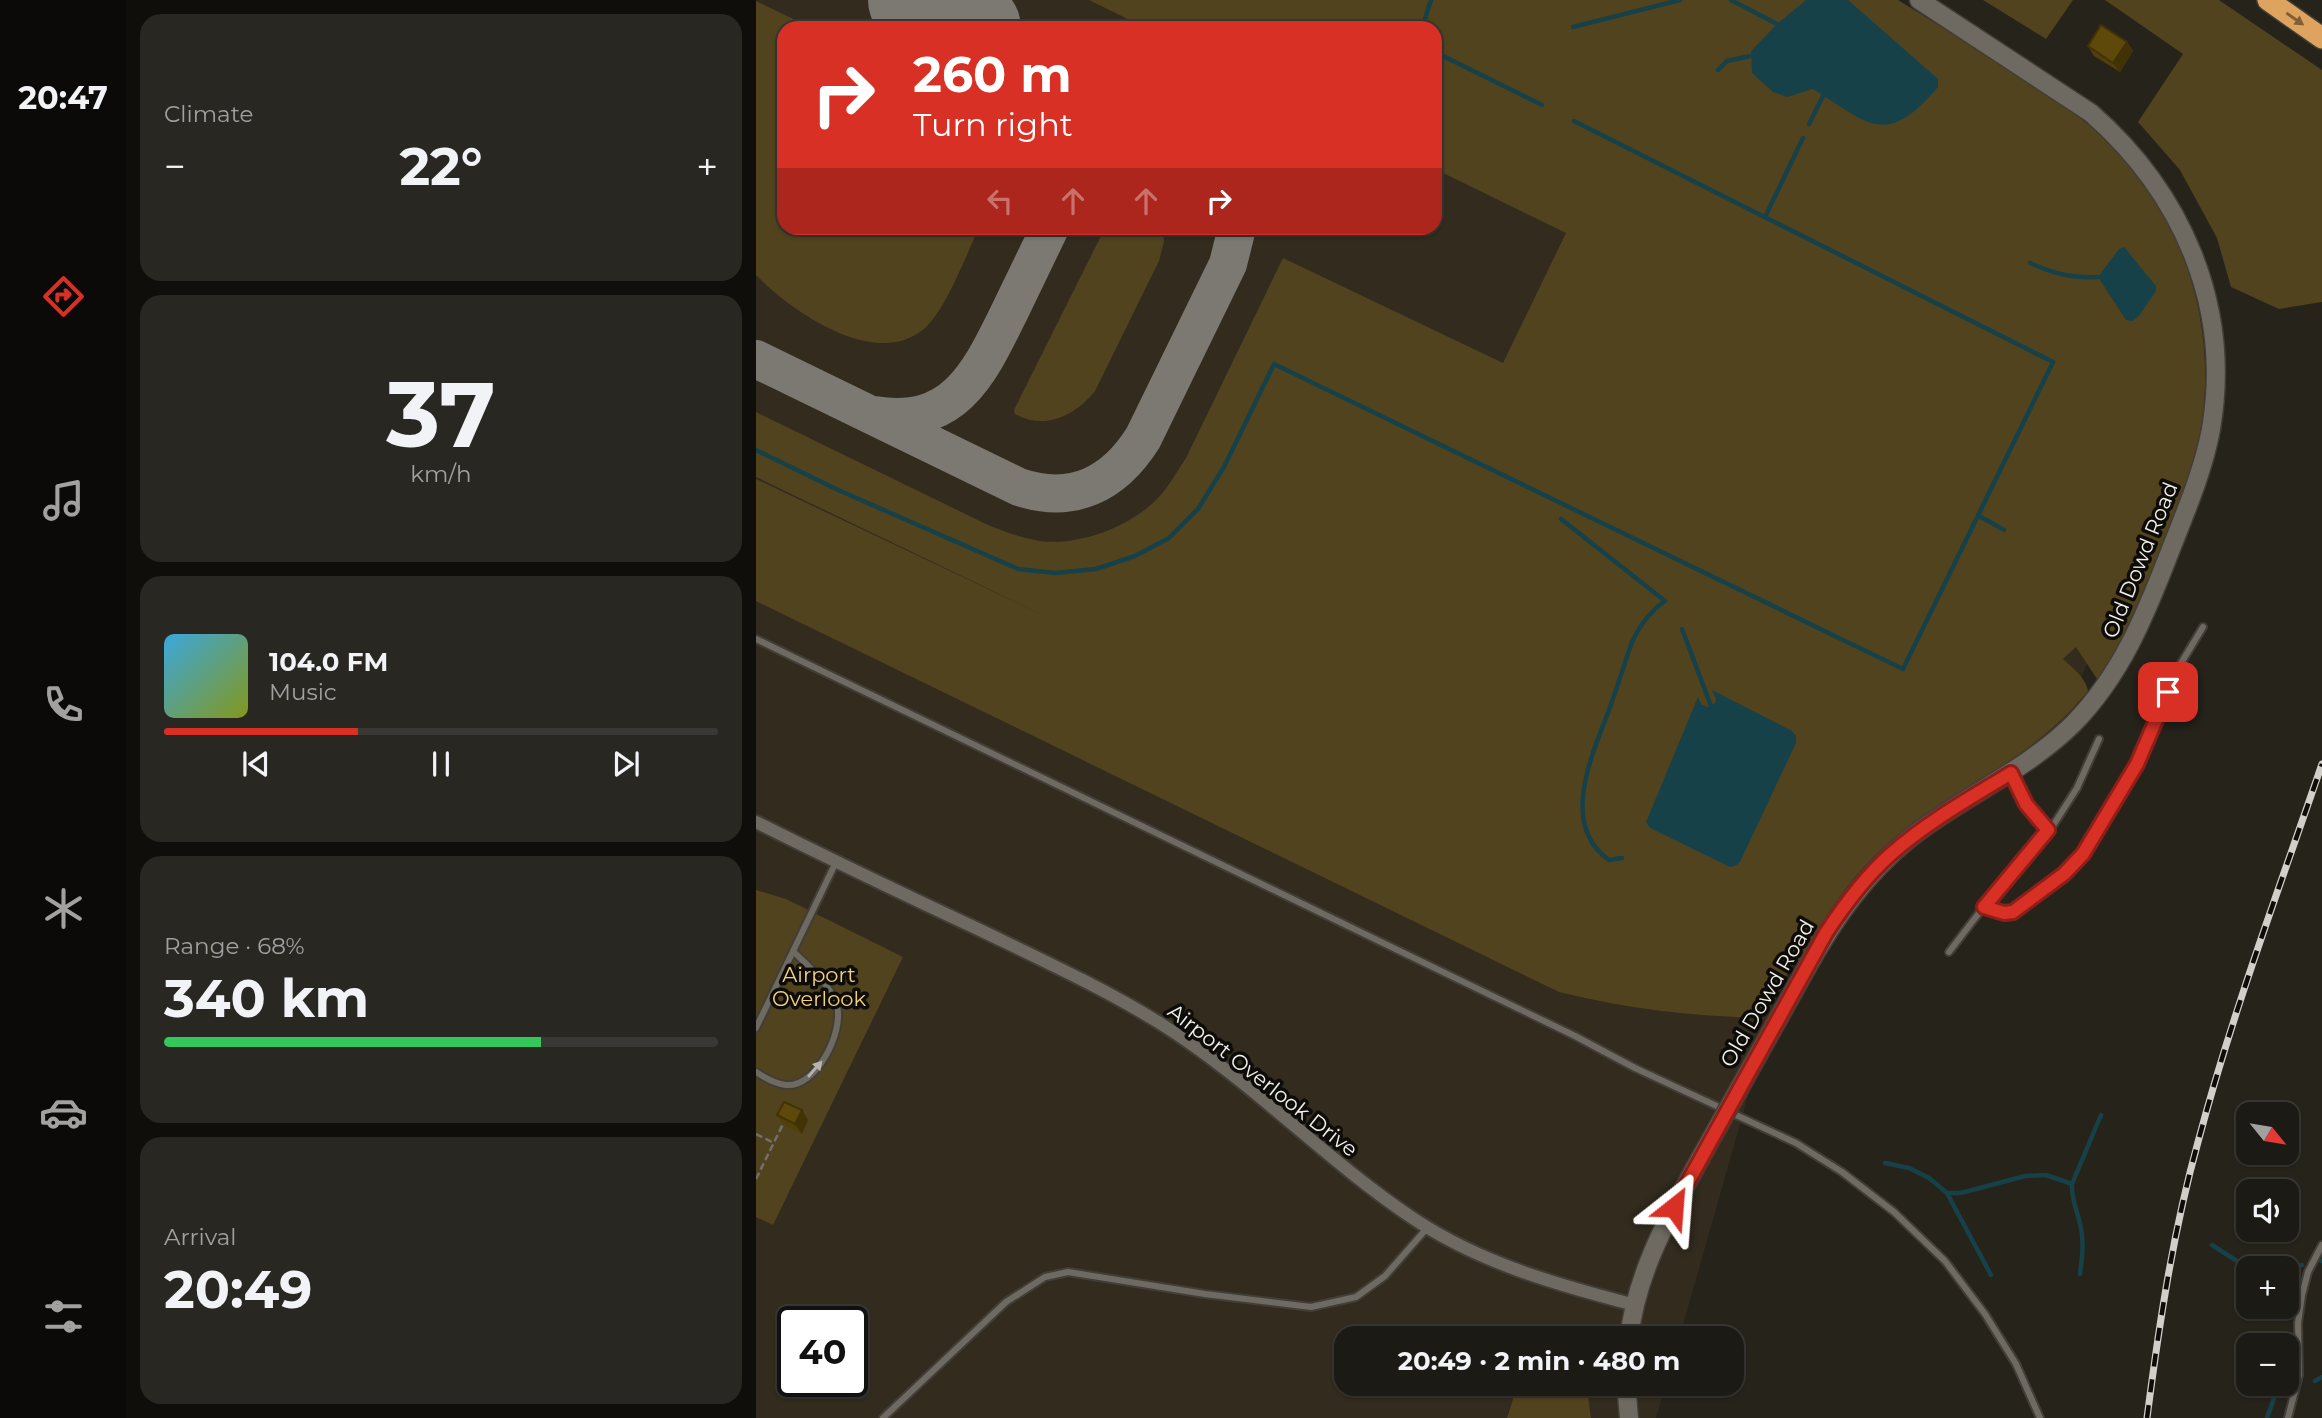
<!DOCTYPE html>
<meta charset="utf-8">
<style>
:root{--surface:#1c1a14;--page:#292722;--text:#f1f3f6;--muted:#a0a1a0;--line:#3a3834;--accent:#d93025}
body{margin:0;font-family:Montserrat,sans-serif;background:var(--page);color:var(--text);height:100vh;display:flex;flex-direction:column;font-size:26px;white-space:nowrap}
*{box-sizing:border-box;margin:0}
p{font-size:23px;color:var(--muted)}
.icon{flex:none;width:38px;height:38px;fill:none;stroke:currentColor;stroke-width:2;stroke-linecap:round;stroke-linejoin:round}
.map{position:relative;flex:1;overflow:hidden}
.details{display:flex;flex-direction:column;gap:14px;padding:14px;background:#0f0e0b;width:630px}
.details>*{flex:none}
.banner{position:absolute;left:21px;top:21px;width:665px;height:214px;border-radius:21px;box-shadow:0 2px 5px #0004,0 0 0 2px var(--line);background:#d93025;color:#fff;overflow:hidden}
.needle{width:46px;rotate:120deg}
.controls{position:absolute;left:1480px;top:1102px;display:grid;gap:14px}
.controls a{display:grid;place-items:center;width:63px;height:63px;border-radius:14px;background:var(--surface);box-shadow:0 2px 5px #0004,0 0 0 2px var(--line);font-size:35px}
.speed{position:absolute;left:21px;top:1306px;display:flex;gap:14px;font-size:35px;font-weight:700;text-align:center}
.speed>*{display:grid;place-content:center;width:91px;height:91px;border-radius:50%;background:var(--surface);box-shadow:0 2px 5px #0004,0 0 0 2px var(--line);line-height:1}
.speed .limit{border:4px solid #111;border-radius:10px;background:#fff;color:#111}
.pin{position:absolute;display:grid;place-items:center;width:60px;height:60px;color:#fff;margin:-30px;border-radius:14px;box-shadow:0 4px 10px #0006}
.me{position:absolute;width:77px;margin:-38px;rotate:28deg;stroke-linejoin:round;filter:drop-shadow(0 0 5px #0008)}
.turn{display:flex;align-items:center;gap:24px;height:147px;padding:0 21px;font-size:32px}
.turn .icon{width:91px;height:91px;stroke-width:2.5}
.turn b{display:block;font-size:49px;line-height:60px}
.lanes{display:flex;align-items:center;height:66px;padding:0 21px;background:#0003;justify-content:center;gap:35px;direction:ltr}
.lanes .off{opacity:.35}
.big{font-size:52px;font-weight:700;line-height:1.1}
.details .card{flex:1;display:flex;flex-direction:column;justify-content:center;gap:10px;min-width:0;padding:0 24px;border-radius:21px;background:var(--page)}
.details .dial{align-items:center;gap:0}
.dial b{font-size:91px;line-height:1}
.song{display:flex;align-items:center;gap:21px}
.cover{width:84px;height:84px;border-radius:10px;background:linear-gradient(135deg,hsl(200 70% 55%),hsl(70 70% 35%))}
.played{height:7px;border-radius:4px;background:linear-gradient(90deg,var(--accent) 35%,var(--line) 35%)}
.keys{display:flex;justify-content:space-around;direction:ltr}
.heat{display:flex;justify-content:space-between;align-items:center;font-size:38px;direction:ltr}
.charge{height:10px;border-radius:5px;background:linear-gradient(90deg,#34c759 68%,var(--line) 0)}
.trip{position:absolute;left:578px;top:1326px;width:410px;height:70px;border-radius:21px;background:var(--surface);box-shadow:0 2px 5px #0004,0 0 0 2px var(--line);font-weight:700;line-height:70px;text-align:center}
main{display:flex;flex:1;min-height:0}
.dock{display:flex;flex-direction:column;width:126px;justify-content:space-around;align-items:center;background:#0b0a08;color:var(--muted)}
.dock .icon{width:49px;height:49px}
.dock .on{color:var(--accent)}
.dock b{font-size:32px;color:var(--text)}
.map>svg:first-child{display:block}
.built{fill:#322b1e;fill-rule:evenodd}
.green{fill:#52431f}
.water{fill:#174149}
.lines{fill:none;stroke-linecap:round;stroke-linejoin:round}
.stream{stroke:#174149;stroke-width:4.5}
.taxiway{stroke:#7c7972;stroke-width:38}
.runway{stroke:#7c7972;stroke-width:96}
.lane-casing{stroke:#413e38;stroke-width:10}
.street-casing{stroke:#413e38;stroke-width:16}
.secondary-casing{stroke:#413e38;stroke-width:21}
.highway-casing{stroke:#413e38;stroke-width:24}
.path{stroke:#737069;stroke-width:2.5;stroke-dasharray:7 3.5;stroke-linecap:butt}
.lane{stroke:#6e6a61;stroke-width:6}
.street{stroke:#6e6a61;stroke-width:12}
.secondary{stroke:#6e6a61;stroke-width:18}
.highway{stroke:#dea35f;stroke-width:21}
.rail-casing{stroke:#d2cfc9;stroke-width:7}
.rail{stroke:#0e0c09;stroke-width:4.5;stroke-dasharray:13;stroke-linecap:butt}
.secondary-bridge-casing{stroke:#413e38;stroke-width:21;stroke-linecap:butt}
.secondary-bridge{stroke:#6e6a61;stroke-width:18}
.wall{fill:#523f09}
.shaded-wall{fill:#423307}
.building{fill:#5f490a;stroke:#423307;stroke-width:2}
.oneway{fill:#805f38}
.oneway2{fill:#b7b4ad}
.route-casing{stroke:#8d1f18;stroke-width:18}
.route{stroke:#d93025;stroke-width:12}
.labels{text-anchor:middle;dominant-baseline:central;stroke-width:7;stroke-linejoin:round;paint-order:stroke}
.street-label{font-size:21px;fill:#f3f1eb;stroke:#0e0c09}
.park-label{font-size:21px;fill:#f4d17d;stroke:#0e0c09}
</style>
<main>
<nav class="dock">
<b>20:47</b>
<svg class="icon on" aria-label="directions" viewBox="0 0 24 24"><path d="M12 3l9 9-9 9-9-9zM9 14v-3h6M13 9l2 2-2 2"/></svg>
<svg class="icon" aria-label="music" viewBox="0 0 24 24"><path d="M9 18V5l10-2v13"/><circle cx="6" cy="18" r="3"/><circle cx="16" cy="16" r="3"/></svg>
<svg class="icon" aria-label="phone" viewBox="0 0 24 24"><path d="M5 4h4l2 5-3 2q2 4 5 5l2-3 5 2v4C11 20 4 13 5 4z"/></svg>
<svg class="icon" aria-label="climate" viewBox="0 0 24 24"><path d="M12 3v18M4 7l16 10M4 17L20 7"/></svg>
<svg class="icon" aria-label="car" viewBox="0 0 24 24"><path d="M5 17H2v-5l4-1 3-4h7l3 4 3 1v5h-3M9 17h6M6 11h13"/><circle cx="7" cy="17" r="2"/><circle cx="17" cy="17" r="2"/></svg>
<svg class="icon" aria-label="filters" viewBox="0 0 24 24"><path d="M4 7h16M4 17h16"/><circle cx="9" cy="7" r="2"/><circle cx="15" cy="17" r="2"/></svg>
</nav>
<section class="details">
<div class="card"><p>Climate</p>
<div class="heat"><a>−</a><b class="big">22°</b><a>+</a></div>
</div>
<div class="card dial"><b>37</b><p>km/h</p></div>
<div class="card">
<div class="song"><i class="cover"></i><div><b>104.0 FM</b><p>Music</p></div></div>
<div class="played"></div>
<div class="keys"><svg class="icon" aria-label="previous" viewBox="0 0 24 24"><path d="M18 5L8 12l10 7zM5 5v14"/></svg><svg class="icon" aria-label="pause" viewBox="0 0 24 24"><path d="M8 5v14M16 5v14"/></svg><svg class="icon" aria-label="next" viewBox="0 0 24 24"><path d="M6 5l10 7-10 7zM19 5v14"/></svg></div>
</div>
<div class="card"><p>Range · 68%</p><b class="big">340 km</b><div class="charge"></div></div>
<div class="card"><p>Arrival</p><b class="big">20:49</b></div>
</section>
<div class="map">
<svg width="1566" height="1418" viewBox="0 0 1566 1418">
<rect width="100%" height="100%" fill="#26231b"/>
<path class="built" d="M 0,0 L 1107,0 L 1428,449 L 1320,689 L 1031,959 L 923,1339 L 590,1339 L 590,1384 L 910,1384 L 900,1418 L 0,1418 ZM 28,28 L 679,28 L 679,228 L 28,228 ZM 37,1321 L 96,1321 L 96,1381 L 37,1381 Z"/>
<path class="green" d="M 333,0 L 1142,0 C 1184,26 1227,52 1268,80 C 1296,98 1325,116 1349,139 C 1434,218 1468,345 1439,456 C 1432,480 1423,503 1414,526 C 1398,565 1370,653 1341,679 L 1320,647 L 1307,659 C 1317,668 1330,678 1332,691 C 1277,759 1208,783 1142,835 C 1098,870 1068,916 1042,965 L 1038,963 L 1006,1018 C 934,1016 873,1009 803,992 L 0,601 L 0,479 L 291,617 L 0,477 L 0,412 L 232,525 C 249,532 266,538 284,541 C 322,546 370,528 398,502 C 411,490 420,473 430,458 L 527,258 L 747,363 L 810,233 L 679,169 L 679,28 L 390,28 Z
M 1227,0 L 1317,0 L 1290,39 Z
M 1349,0 L 1463,0 L 1566,70 L 1566,302 L 1523,309 L 1475,287 L 1461,238 L 1424,170 L 1382,122 L 1427,54 Z
M 0,1 L 56,28 L 28,28 L 28,228 L 223,228 C 210,255 191,307 170,327 C 122,372 36,312 0,275 Z
M 349,228 L 407,228 L 408,241 L 403,261 L 339,391 C 320,415 289,431 259,414 L 258,410 Z
M 0,890 L 30,899 L 147,957 L 17,1225 L 0,1217 Z
M 783,1384 L 828,1384 L 831,1389 L 835,1418 L 751,1418 L 758,1396 Z"/>
<path class="water" d="M 1050,0 L 1092,0 L 1182,79 L 1182,87 C 1130,148 1114,125 1057,89 L 1031,97 L 1017,92 L 996,73 L 995,51 L 1021,24 Z
M 1368,247 L 1400,286 L 1400,291 L 1383,316 L 1376,321 L 1370,320 L 1342,277 L 1363,249 Z
M 956,690 L 1036,731 L 1040,736 L 1040,743 L 984,862 L 979,866 L 974,867 L 894,828 L 890,822 L 942,697 L 945,704 L 951,707 L 959,703 L 960,699 Z"/>
<g class="lines">
<path class="stream" d="M 975,0 L 1021,24
M 817,27 L 924,0
M 666,28 L 675,0
M 679,52 L 786,105
M 962,70 L 971,61 L 994,56
M 1053,124 L 1067,96
M 1009,217 L 1047,138
M 1274,263 C 1298,274 1316,278 1342,277
M 0,450 L 80,489 L 262,569 L 299,573 L 340,569 L 379,556 L 413,538 L 442,509 L 469,465 L 518,364 L 1147,669 L 1297,362 L 818,121
M 1223,516 L 1248,530
M 805,519 L 909,601 C 893,612 884,625 876,642 C 868,665 861,688 853,710 C 836,755 803,825 853,860 L 866,858
M 926,629 L 955,706
M 1129,1163 L 1153,1168 L 1173,1178 L 1191,1193 L 1205,1193 L 1269,1176 L 1290,1175 L 1316,1184
M 1191,1193 L 1235,1275
M 1456,1245 L 1492,1268 L 1509,1269
M 1565,1261 L 1566,1261
M 1528,1269 L 1546,1265
M 1324,1274 C 1326,1258 1328,1243 1325,1228 C 1322,1213 1315,1199 1316,1184 L 1345,1115
M 1531,1380 L 1534,1378
M 1559,1381 L 1566,1377
M 1511,1418 L 1523,1384"/>
<path class="taxiway" d="M 0,359 L 263,487 C 317,505 358,484 387,438 L 472,264 L 481,228
M 118,415 C 197,428 222,376 252,315 C 266,286 280,257 294,228"/>
<path class="runway" d="M 160,0 L 217,28"/>
<g class="lane-casing">
<path id="lane" d="M 0,639 L 819,1036 L 879,1068 L 1040,1143 L 1086,1172 L 1138,1212 L 1189,1261 L 1229,1314 L 1260,1364 L 1284,1418
M 1256,774 C 1266,796 1275,814 1292,830
M 1228,907 L 1248,913 L 1257,912 L 1308,874 L 1327,854 L 1381,764 L 1424,665 L 1447,627
M 1193,952 L 1246,883 L 1298,824 L 1321,788 L 1343,739
M 0,1028 L 80,862
M 0,1072 C 9,1078 19,1084 30,1085 C 60,1088 88,1032 81,1006 C 75,985 52,966 37,951
M 127,1418 L 250,1302 L 289,1277 L 312,1272 L 449,1294 L 555,1307 L 600,1297 L 629,1276 L 672,1227
M 1532,1418 L 1543,1375 L 1542,1323 L 1546,1295 L 1552,1272 L 1566,1245"/>
</g>
<g class="street-casing">
<path id="street" d="M 0,822 C 74,859 149,895 224,930 C 284,959 345,987 402,1022 C 494,1079 568,1159 658,1219 C 724,1263 802,1285 879,1305"/>
</g>
<g class="secondary-casing">
<path id="secondary" d="M 1050,969 C 1078,919 1109,874 1154,838 C 1207,796 1270,771 1318,723 C 1365,675 1389,616 1413,554 C 1429,513 1447,472 1455,429 C 1476,306 1426,193 1335,113 L 1163,0
M 873,1339 C 880,1273 913,1216 944,1159
M 870,1384 L 873,1418"/>
</g>
<g class="highway-casing">
<path id="highway" d="M 1512,0 L 1566,38"/>
</g>
<path class="path" d="M 0,1134 L 18,1143
M 0,1179 L 28,1122"/>
<use href="#lane" class="lane"/>
<use href="#street" class="street"/>
<use href="#secondary" class="secondary"/>
<use href="#highway" class="highway"/>
<g class="rail-casing">
<path id="rail" d="M 1391,1418 C 1403,1325 1417,1232 1442,1142 C 1476,1014 1523,889 1566,764"/>
</g>
<use href="#rail" class="rail"/>
<g class="secondary-bridge-casing">
<path id="secondary-bridge" d="M 944,1159 L 1050,969"/>
</g>
<use href="#secondary-bridge" class="secondary-bridge"/>
</g>
<path class="wall" d="M 1371,42 L 1377,51 L 1364,72 L 1338,56 L 1332,46 Z
M 46,1110 L 52,1120 L 46,1134 L 28,1125 L 21,1115 Z"/>
<path class="shaded-wall" d="M 1371,42 L 1377,51 L 1364,72 L 1357,63 Z
M 46,1110 L 52,1120 L 46,1134 L 39,1124 Z"/>
<path class="building" d="M 1345,25 L 1371,42 L 1357,63 L 1332,46 Z
M 28,1102 L 46,1110 L 39,1124 L 21,1115 Z"/>
<defs><path id="oneway-solid" d="M-6-.8H1V-3.2L6.5 0L1 3.2V.8H-6Z" transform="scale(1.75)"/></defs>
<use class="oneway" href="#oneway-solid" transform="translate(1539 19) rotate(35)"/>
<use class="oneway2" href="#oneway-solid" transform="translate(59 1069) rotate(-49)"/>
<g class="lines">
<g class="route-casing">
<path id="route" d="M 918,1207 L 1070,933 C 1089,904 1109,877 1135,854 C 1171,822 1214,798 1255,773 L 1270,804 L 1292,830 L 1228,907 L 1248,913 L 1257,912 L 1308,874 L 1327,854 L 1381,764 L 1412,692"/>
</g>
<use href="#route" class="route"/>
</g>
<g class="labels">
<g class="street-label">
<text transform="translate(1384 560) rotate(-68)">Old Dowd Road</text>
<text transform="translate(1011 993) rotate(-60)">Old Dowd Road</text>
<text transform="translate(507 1080) rotate(38)">Airport Overlook Drive</text>
</g>
<g class="park-label">
<text x="63" y="974">Airport<tspan x="63" dy="24">Overlook</tspan></text>
</g>
</g>
</svg>
<div class="controls">
<a><svg class="needle" viewBox="-14 -14 28 28"><path d="M0-13l5 13h-10z" fill="#e53935"/><path d="M0 13l5-13h-10z" fill="#a0a1a0"/></svg></a>
<a><svg class="icon" aria-label="sound" viewBox="0 0 24 24"><path d="M4 9h4l5-4v14l-5-4H4zM17 9q2 3 0 6"/></svg></a>
<a>+</a>
<a>−</a>
</div>
<div class="speed"><div class="limit">40</div></div>
<div class="pin" style="left:1412px;top:692px;background:#d93025"><svg class="icon" aria-label="arrive" viewBox="0 0 24 24"><path d="M6 21V4h12l-3 4 3 4H6"/></svg></div>
<svg class="me" style="left:918px;top:1207px" viewBox="-20 -20 40 40"><path d="M0-17L14 15 0 8-14 15z" fill="#d93025" stroke="#fff" stroke-width="4"/></svg>
<div class="trip">20:49 · 2 min · 480 m</div>
<div class="banner">
<div class="turn"><svg class="icon" aria-label="right" viewBox="0 0 24 24"><path d="M7 20v-9h11M14 6l5 5-5 5"/></svg><div><b>260 m</b>Turn right</div></div>
<div class="lanes"><svg class="icon off" aria-label="left" viewBox="0 0 24 24"><path d="M17 20v-9H6M10 6l-5 5 5 5"/></svg><svg class="icon off" aria-label="ahead" viewBox="0 0 24 24"><path d="M12 20V5M6 11l6-6 6 6"/></svg><svg class="icon off" aria-label="ahead" viewBox="0 0 24 24"><path d="M12 20V5M6 11l6-6 6 6"/></svg><svg class="icon" aria-label="right" viewBox="0 0 24 24"><path d="M7 20v-9h11M14 6l5 5-5 5"/></svg></div>
</div>
</div>
</main>
